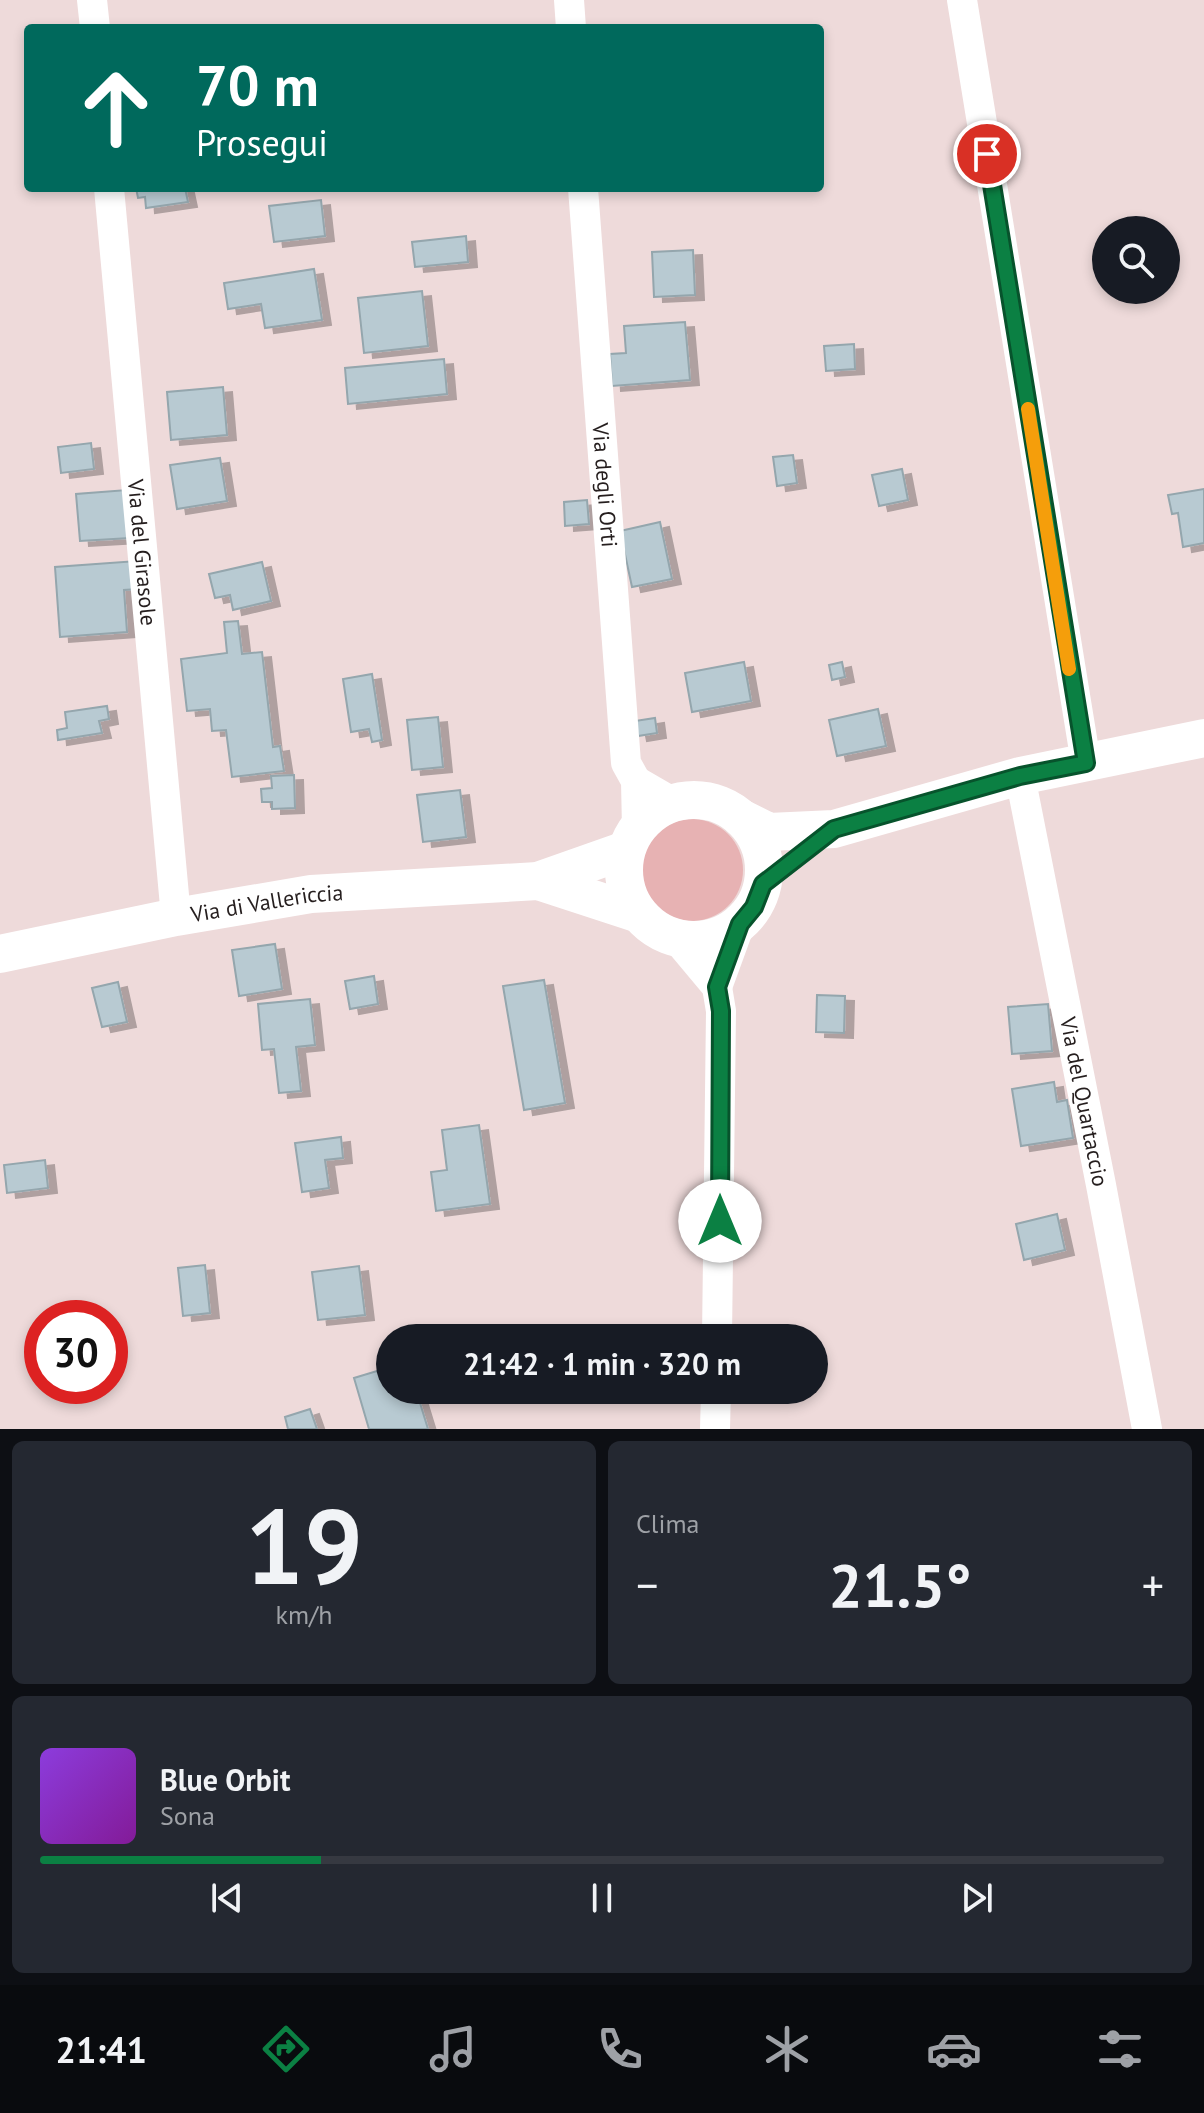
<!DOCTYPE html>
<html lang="it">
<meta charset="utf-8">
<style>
:root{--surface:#171b24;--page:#242831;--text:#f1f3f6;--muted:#9ea1a6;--line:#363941;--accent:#0b8043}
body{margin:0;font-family:"PT Sans",sans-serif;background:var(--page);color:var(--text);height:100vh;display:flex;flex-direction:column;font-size:30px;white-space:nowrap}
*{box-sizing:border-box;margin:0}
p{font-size:26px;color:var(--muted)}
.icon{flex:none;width:44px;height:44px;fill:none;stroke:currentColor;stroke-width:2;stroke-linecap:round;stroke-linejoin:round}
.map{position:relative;height:1429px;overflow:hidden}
.drawer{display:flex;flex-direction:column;gap:12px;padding:12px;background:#0d0f14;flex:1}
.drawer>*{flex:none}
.banner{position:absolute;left:24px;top:24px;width:800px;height:168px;border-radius:8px;box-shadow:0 4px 12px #0003;background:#00695c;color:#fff;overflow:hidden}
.buttons{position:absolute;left:1092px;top:216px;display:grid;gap:16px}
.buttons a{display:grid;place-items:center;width:88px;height:88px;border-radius:50%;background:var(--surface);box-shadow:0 4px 12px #0003;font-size:40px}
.speed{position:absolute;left:24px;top:1300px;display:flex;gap:16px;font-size:40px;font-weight:700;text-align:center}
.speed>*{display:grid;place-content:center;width:104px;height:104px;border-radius:50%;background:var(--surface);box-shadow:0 4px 12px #0003;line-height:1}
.speed .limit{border:12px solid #d22;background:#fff;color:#111}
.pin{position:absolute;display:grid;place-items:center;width:68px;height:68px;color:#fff;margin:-34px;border:4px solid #fff;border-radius:50%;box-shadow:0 2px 8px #0007}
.me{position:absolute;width:88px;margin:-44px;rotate:0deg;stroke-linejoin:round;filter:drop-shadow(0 0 6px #0008)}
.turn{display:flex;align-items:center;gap:28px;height:168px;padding:0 40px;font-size:36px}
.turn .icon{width:104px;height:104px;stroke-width:2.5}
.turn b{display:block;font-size:56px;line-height:68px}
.big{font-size:60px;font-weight:800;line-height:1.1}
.drawer .tile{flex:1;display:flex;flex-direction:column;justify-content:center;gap:12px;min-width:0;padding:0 28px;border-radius:12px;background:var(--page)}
.drawer .dial{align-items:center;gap:0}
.dial b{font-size:104px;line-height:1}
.song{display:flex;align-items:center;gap:24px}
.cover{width:96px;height:96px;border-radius:12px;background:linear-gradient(135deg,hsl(270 70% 55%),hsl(290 70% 35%))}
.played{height:8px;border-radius:4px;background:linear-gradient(90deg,var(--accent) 25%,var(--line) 25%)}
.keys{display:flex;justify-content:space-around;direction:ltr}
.heat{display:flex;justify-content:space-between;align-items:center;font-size:44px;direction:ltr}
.drawer .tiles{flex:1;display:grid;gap:12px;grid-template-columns:1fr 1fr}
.tile:last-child{grid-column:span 2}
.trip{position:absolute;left:376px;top:1324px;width:452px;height:80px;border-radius:40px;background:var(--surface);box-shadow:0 4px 12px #0003;font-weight:800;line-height:80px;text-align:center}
.menu{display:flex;height:128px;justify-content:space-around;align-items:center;background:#090b0e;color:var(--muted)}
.menu .icon{width:56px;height:56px}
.menu .current{color:var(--accent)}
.menu b{font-size:36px;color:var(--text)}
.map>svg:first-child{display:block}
.green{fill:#e7b2b3}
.building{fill:#b8cad2;stroke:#94a6ad;stroke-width:2;filter:url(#shadow)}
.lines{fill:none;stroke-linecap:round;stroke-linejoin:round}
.minor{stroke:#fff;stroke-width:30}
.tertiary{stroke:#fff;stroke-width:38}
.route-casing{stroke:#07532c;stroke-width:20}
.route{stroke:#0b8043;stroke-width:14}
.slow{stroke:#f59e0b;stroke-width:14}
.labels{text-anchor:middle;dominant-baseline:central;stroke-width:6;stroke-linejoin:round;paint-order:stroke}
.street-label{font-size:22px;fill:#251e1e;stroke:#fce7e7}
</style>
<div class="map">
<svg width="1204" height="1429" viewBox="0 0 1204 1429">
<defs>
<filter id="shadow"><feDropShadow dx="9" dy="5" stdDeviation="0" flood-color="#0004"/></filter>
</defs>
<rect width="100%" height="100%" fill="#eedada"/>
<path class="green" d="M641 870a51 51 0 1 1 102 0a51 51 0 1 1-102 0Z"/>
<path class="building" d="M 136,188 L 185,188 L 188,202 L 146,208 L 145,197 L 138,198 Z
M 321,200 L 325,236 L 274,242 L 269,206 Z
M 466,236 L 468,262 L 415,267 L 412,242 Z
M 693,250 L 695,295 L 654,297 L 652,252 Z
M 314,269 L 322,320 L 265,328 L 261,304 L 228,309 L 224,283 Z
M 422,291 L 428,346 L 364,353 L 358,298 Z
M 685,322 L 690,380 L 612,386 L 610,354 L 626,353 L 624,326 Z
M 854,344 L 855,369 L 826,371 L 824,346 Z
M 444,359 L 447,394 L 348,404 L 345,368 Z
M 223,387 L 227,435 L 171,440 L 167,392 Z
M 91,443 L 94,469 L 61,473 L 58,447 Z
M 793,455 L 797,483 L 777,486 L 773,457 Z
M 220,458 L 227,501 L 177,509 L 170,465 Z
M 902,469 L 908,500 L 879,506 L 872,475 Z
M 1204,489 L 1204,543 L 1183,547 L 1178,513 L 1172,514 L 1168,495 Z
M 127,490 L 130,538 L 80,541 L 76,494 Z
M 587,500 L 589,524 L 565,526 L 564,502 Z
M 660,522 L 672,579 L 632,587 L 620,531 Z
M 137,561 L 139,589 L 124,590 L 127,632 L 60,637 L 55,567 Z
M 262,562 L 271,601 L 233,610 L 230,595 L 215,598 L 209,574 Z
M 238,621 L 242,654 L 262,652 L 273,747 L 280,746 L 284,771 L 232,777 L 226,730 L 212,731 L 210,709 L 187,711 L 181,659 L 227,653 L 224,622 Z
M 744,662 L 751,701 L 692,712 L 685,673 Z
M 842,662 L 845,677 L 832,680 L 829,665 Z
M 372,674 L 382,740 L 372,742 L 369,729 L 351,732 L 343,679 Z
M 107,706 L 109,719 L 99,721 L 102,733 L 58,740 L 57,730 L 67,728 L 65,712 Z
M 878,709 L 886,746 L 837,756 L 829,720 Z
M 438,717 L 443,767 L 412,770 L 407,720 Z
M 655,718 L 657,733 L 638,736 L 635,721 Z
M 294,775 L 295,808 L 272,809 L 272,802 L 262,802 L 261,789 L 272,788 L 271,776 Z
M 460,790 L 466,837 L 423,842 L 417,795 Z
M 275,944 L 282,989 L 239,996 L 232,950 Z
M 374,976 L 378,1004 L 350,1009 L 345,981 Z
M 544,980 L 565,1103 L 524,1110 L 503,986 Z
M 118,982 L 127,1022 L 102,1027 L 92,988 Z
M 817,995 L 845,996 L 844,1033 L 816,1032 Z
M 310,999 L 315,1045 L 296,1047 L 301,1091 L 279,1093 L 274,1049 L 262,1050 L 258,1004 Z
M 1048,1004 L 1052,1051 L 1012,1054 L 1008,1007 Z
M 1054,1082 L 1057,1102 L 1067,1100 L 1073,1138 L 1021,1146 L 1012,1089 Z
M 479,1125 L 490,1204 L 436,1211 L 431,1172 L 447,1170 L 442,1130 Z
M 341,1137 L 343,1158 L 325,1160 L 329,1188 L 302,1192 L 295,1143 Z
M 45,1160 L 48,1188 L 7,1193 L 4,1165 Z
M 1057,1214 L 1065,1250 L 1024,1260 L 1016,1224 Z
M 205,1265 L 210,1313 L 183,1316 L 178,1268 Z
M 359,1266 L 365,1315 L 318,1320 L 312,1272 Z
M 390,1367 L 390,1390 L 416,1390 L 428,1429 L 369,1429 L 354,1378 Z
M 310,1409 L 317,1429 L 288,1429 L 285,1417 Z"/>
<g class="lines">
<g class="minor">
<path d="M 92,0 L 95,28"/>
<path d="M 569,0 L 571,28"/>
<path d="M 962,0 L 1086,763"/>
<path id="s1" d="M 109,188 L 176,917"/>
<path id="s2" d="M 583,188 L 626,763 L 636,781 L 637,829"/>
<path id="s3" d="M 1020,776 L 1101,1185 L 1147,1429"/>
<path d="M 636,781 L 674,803"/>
<path d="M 676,938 L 717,987 L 721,1011 L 717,1338"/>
<path d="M 717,987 L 740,924"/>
<path d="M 715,1429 L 716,1390"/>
</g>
<g class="tertiary">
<circle cx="694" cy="870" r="70"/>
<path d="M 741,818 L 769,832 L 834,829 L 1020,776 L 1204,738"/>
<path d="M 538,881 L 639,914"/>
<path id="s4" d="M 0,954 L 176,917 L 311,894 L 538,881 L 626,850"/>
</g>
</g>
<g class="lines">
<g class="route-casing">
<path id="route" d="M 720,1221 L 721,1011 L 717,987 L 740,924 L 754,907 L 763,884 L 834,829 L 1020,776 L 1086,763 L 987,154"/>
</g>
<use href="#route" class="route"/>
<path class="slow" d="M 1028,409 L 1069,669"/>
</g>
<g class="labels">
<g class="street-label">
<text stroke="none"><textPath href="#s2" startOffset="298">Via degli Orti</textPath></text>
<text stroke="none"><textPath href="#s1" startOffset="366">Via del Girasole</textPath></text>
<text stroke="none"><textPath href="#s4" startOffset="272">Via di Vallericcia</textPath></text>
<text stroke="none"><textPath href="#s3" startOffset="332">Via del Quartaccio</textPath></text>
</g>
</g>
</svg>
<div class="buttons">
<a><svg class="icon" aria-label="search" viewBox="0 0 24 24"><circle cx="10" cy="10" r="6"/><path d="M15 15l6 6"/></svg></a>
</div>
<div class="speed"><div class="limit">30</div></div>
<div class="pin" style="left:987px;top:154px;background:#d93025"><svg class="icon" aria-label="arrive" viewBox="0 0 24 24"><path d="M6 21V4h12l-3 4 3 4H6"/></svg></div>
<svg class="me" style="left:720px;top:1221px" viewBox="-20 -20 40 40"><circle r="19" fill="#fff"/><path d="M0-13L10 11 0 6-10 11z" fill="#0b8043"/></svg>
<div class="trip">21:42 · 1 min · 320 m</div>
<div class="banner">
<div class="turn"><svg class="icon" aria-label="ahead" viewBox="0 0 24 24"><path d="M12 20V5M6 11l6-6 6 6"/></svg><div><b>70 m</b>Prosegui</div></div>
</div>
</div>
<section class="drawer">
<div class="tiles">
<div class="tile dial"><b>19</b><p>km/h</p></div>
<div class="tile"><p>Clima</p>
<div class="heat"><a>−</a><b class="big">21.5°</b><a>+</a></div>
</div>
<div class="tile">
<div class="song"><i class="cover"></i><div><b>Blue Orbit</b><p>Sona</p></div></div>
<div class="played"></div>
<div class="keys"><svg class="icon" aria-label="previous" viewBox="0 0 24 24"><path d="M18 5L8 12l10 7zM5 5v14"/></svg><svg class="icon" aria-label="pause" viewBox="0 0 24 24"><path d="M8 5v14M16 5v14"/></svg><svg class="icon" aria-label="next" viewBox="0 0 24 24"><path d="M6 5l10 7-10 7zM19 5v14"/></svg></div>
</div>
</div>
</section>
<nav class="menu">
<b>21:41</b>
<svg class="icon current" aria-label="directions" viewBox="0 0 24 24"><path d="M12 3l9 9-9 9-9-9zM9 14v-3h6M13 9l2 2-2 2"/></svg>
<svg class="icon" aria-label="music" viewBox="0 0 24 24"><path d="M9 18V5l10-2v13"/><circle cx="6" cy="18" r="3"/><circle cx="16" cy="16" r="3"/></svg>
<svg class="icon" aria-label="phone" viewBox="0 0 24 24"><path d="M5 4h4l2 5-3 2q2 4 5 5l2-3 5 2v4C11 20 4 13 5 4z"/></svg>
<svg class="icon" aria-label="climate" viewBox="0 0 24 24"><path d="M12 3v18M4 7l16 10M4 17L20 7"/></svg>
<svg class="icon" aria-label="car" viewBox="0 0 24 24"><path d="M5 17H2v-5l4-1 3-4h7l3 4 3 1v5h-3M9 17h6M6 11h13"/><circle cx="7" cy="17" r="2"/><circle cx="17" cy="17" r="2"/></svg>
<svg class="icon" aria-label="filters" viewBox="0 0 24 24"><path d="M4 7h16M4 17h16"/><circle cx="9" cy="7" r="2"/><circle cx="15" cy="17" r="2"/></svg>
</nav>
